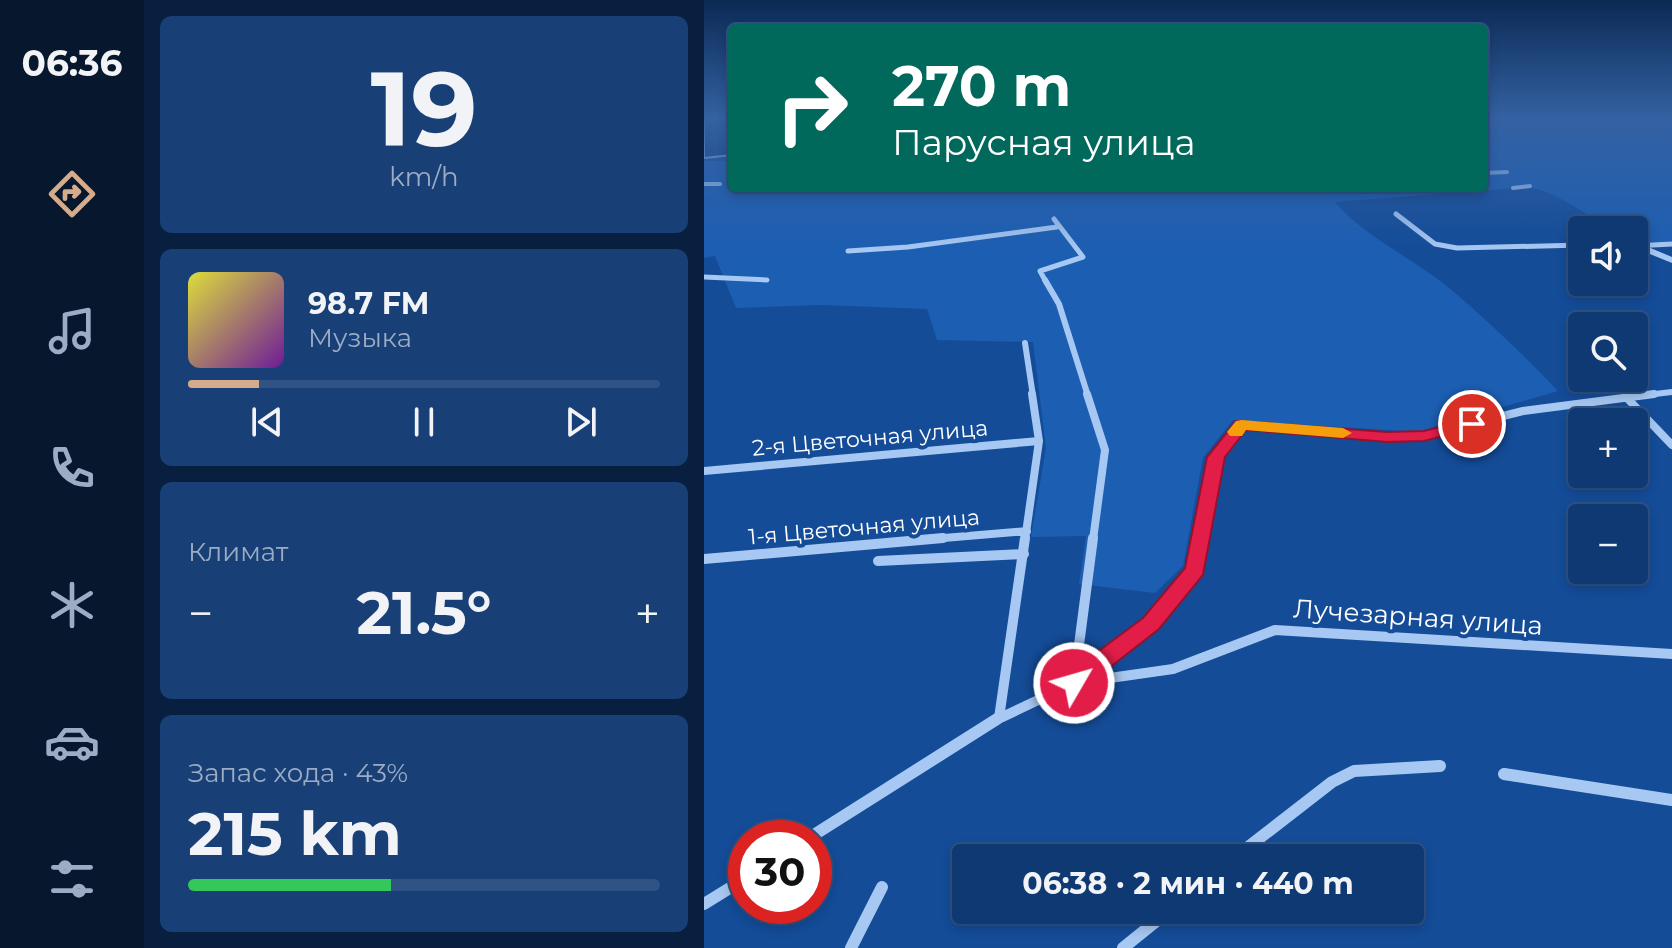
<!DOCTYPE html>
<html lang="ru">
<meta charset="utf-8">
<style>
:root{--surface:#0f3972;--page:#184077;--text:#f1f3f6;--muted:#9bacc4;--line:#2f5384;--accent:#d6ab8b}
body{margin:0;font-family:Montserrat,sans-serif;background:var(--page);color:var(--text);height:100vh;display:flex;flex-direction:column;font-size:30px;white-space:nowrap}
*{box-sizing:border-box;margin:0}
p{font-size:26px;color:var(--muted)}
.icon{flex:none;width:44px;height:44px;fill:none;stroke:currentColor;stroke-width:2;stroke-linecap:round;stroke-linejoin:round}
.map{position:relative;flex:1;overflow:hidden}
.side{display:flex;flex-direction:column;gap:16px;padding:16px;background:#081f3f;width:560px}
.side>*{flex:none}
.guide{position:absolute;left:24px;top:24px;width:760px;height:168px;border-radius:8px;box-shadow:0 4px 12px #0003,0 0 0 2px var(--line);background:#00695c;color:#fff;overflow:hidden}
.buttons{position:absolute;left:864px;top:216px;display:grid;gap:16px}
.buttons a{display:grid;place-items:center;width:80px;height:80px;border-radius:8px;background:var(--surface);box-shadow:0 4px 12px #0003,0 0 0 2px var(--line);font-size:40px}
.speed{position:absolute;left:24px;top:820px;display:flex;gap:16px;font-size:40px;font-weight:700;text-align:center}
.speed>*{display:grid;place-content:center;width:104px;height:104px;border-radius:50%;background:var(--surface);box-shadow:0 4px 12px #0003,0 0 0 2px var(--line);line-height:1}
.speed .limit{border:12px solid #d22;background:#fff;color:#111}
.pin{position:absolute;display:grid;place-items:center;width:68px;height:68px;color:#fff;margin:-34px;border:4px solid #fff;border-radius:50%;box-shadow:0 2px 8px #0007}
.me{position:absolute;width:88px;margin:-44px;rotate:52deg;stroke-linejoin:round;filter:drop-shadow(0 0 6px #0008)}
.turn{display:flex;align-items:center;gap:28px;height:168px;padding:0 32px;font-size:36px}
.turn .icon{width:104px;height:104px;stroke-width:2.5}
.turn b{display:block;font-size:56px;line-height:68px}
.big{font-size:60px;font-weight:700;line-height:1.1}
.side .widget{flex:1;display:flex;flex-direction:column;justify-content:center;gap:12px;min-width:0;padding:0 28px;border-radius:12px;background:var(--page)}
.side .dial{align-items:center;gap:0}
.dial b{font-size:104px;line-height:1}
.song{display:flex;align-items:center;gap:24px}
.cover{width:96px;height:96px;border-radius:12px;background:linear-gradient(135deg,hsl(60 70% 55%),hsl(280 70% 35%))}
.played{height:8px;border-radius:4px;background:linear-gradient(90deg,var(--accent) 15%,var(--line) 15%)}
.keys{display:flex;justify-content:space-around;direction:ltr}
.heat{display:flex;justify-content:space-between;align-items:center;font-size:44px;direction:ltr}
.charge{height:12px;border-radius:6px;background:linear-gradient(90deg,#34c759 43%,var(--line) 0)}
.trip{position:absolute;left:248px;top:844px;width:472px;height:80px;border-radius:8px;background:var(--surface);box-shadow:0 4px 12px #0003,0 0 0 2px var(--line);font-weight:700;line-height:80px;text-align:center}
main{display:flex;flex:1;min-height:0}
.menu{display:flex;flex-direction:column;width:144px;justify-content:space-around;align-items:center;background:#06172e;color:var(--muted)}
.menu .icon{width:56px;height:56px}
.menu .selected{color:var(--accent)}
.menu b{font-size:36px;color:var(--text)}
.map>svg:first-child{display:block}
.green{fill:#1c5eb2}
.water{fill:#0d3874;stroke:#99c3f5;stroke-width:2}
.lines{fill:none;stroke-linecap:round;stroke-linejoin:round}
.minor-far5{stroke:#a7c8f2;stroke-width:4}
.minor-far4{stroke:#a7c8f2;stroke-width:5}
.minor-far3{stroke:#a7c8f2;stroke-width:6}
.minor-far2{stroke:#a7c8f2;stroke-width:8}
.minor-far1{stroke:#a7c8f2;stroke-width:10}
.minor{stroke:#a7c8f2;stroke-width:12}
.tertiary{fill:#a7c8f2;fill-rule:evenodd}
.route{fill:#e11d48;stroke:#92132f;stroke-width:2}
.slow{fill:#f59e0b}
.labels{text-anchor:middle;dominant-baseline:central;stroke-width:8;stroke-linejoin:round;paint-order:stroke}
.street-label{font-size:22px;fill:#fff;stroke:#144c98}
.near-street-label{font-size:26px;fill:#fff;stroke:#144c98}
</style>
<main>
<nav class="menu">
<b>06:36</b>
<svg class="icon selected" aria-label="directions" viewBox="0 0 24 24"><path d="M12 3l9 9-9 9-9-9zM9 14v-3h6M13 9l2 2-2 2"/></svg>
<svg class="icon" aria-label="music" viewBox="0 0 24 24"><path d="M9 18V5l10-2v13"/><circle cx="6" cy="18" r="3"/><circle cx="16" cy="16" r="3"/></svg>
<svg class="icon" aria-label="phone" viewBox="0 0 24 24"><path d="M5 4h4l2 5-3 2q2 4 5 5l2-3 5 2v4C11 20 4 13 5 4z"/></svg>
<svg class="icon" aria-label="climate" viewBox="0 0 24 24"><path d="M12 3v18M4 7l16 10M4 17L20 7"/></svg>
<svg class="icon" aria-label="car" viewBox="0 0 24 24"><path d="M5 17H2v-5l4-1 3-4h7l3 4 3 1v5h-3M9 17h6M6 11h13"/><circle cx="7" cy="17" r="2"/><circle cx="17" cy="17" r="2"/></svg>
<svg class="icon" aria-label="filters" viewBox="0 0 24 24"><path d="M4 7h16M4 17h16"/><circle cx="9" cy="7" r="2"/><circle cx="15" cy="17" r="2"/></svg>
</nav>
<section class="side">
<div class="widget dial"><b>19</b><p>km/h</p></div>
<div class="widget">
<div class="song"><i class="cover"></i><div><b>98.7 FM</b><p>Музыка</p></div></div>
<div class="played"></div>
<div class="keys"><svg class="icon" aria-label="previous" viewBox="0 0 24 24"><path d="M18 5L8 12l10 7zM5 5v14"/></svg><svg class="icon" aria-label="pause" viewBox="0 0 24 24"><path d="M8 5v14M16 5v14"/></svg><svg class="icon" aria-label="next" viewBox="0 0 24 24"><path d="M6 5l10 7-10 7zM19 5v14"/></svg></div>
</div>
<div class="widget"><p>Климат</p>
<div class="heat"><a>−</a><b class="big">21.5°</b><a>+</a></div>
</div>
<div class="widget"><p>Запас хода · 43%</p><b class="big">215 km</b><div class="charge"></div></div>
</section>
<div class="map">
<svg width="968" height="948" viewBox="0 0 968 948">
<rect width="100%" height="100%" fill="#144c98"/>
<path class="green" d="M 780,118 L 865,118 L 894,121 L 968,118 L 968,243 L 938,244 L 930,239 L 930,230 C 890,230 862,191 822,187 L 631,202 C 664,240 712,259 750,292 C 786,323 821,356 854,391 L 713,432 L 529,420 L 499,458 L 479,566 L 451,593 L 375,584 L 382,536 L 327,537 L 342,448 L 329,342 L 233,340 L 223,309 L 117,305 L 32,308 L 11,256 L 0,258 L 0,161 L 28,161 L 28,188 L 780,188 L 780,130 L 791,129 L 780,126 Z"/>
<path class="water" d="M 0,118 L 28,118 L 28,155 L 0,158 Z"/>
<g class="lines">
<path class="minor-far5" d="M 780,173 L 803,172
M 0,184 L 16,184
M 809,188 L 826,186"/>
<path class="minor-far4" d="M 692,214 L 731,244 L 753,248 L 878,245
M 930,246 L 968,244
M 144,251 L 204,247 L 353,227
M 0,277 L 63,280
M 342,282 L 336,271 L 379,257 L 350,219"/>
<path class="minor-far3" d="M 341,280 L 355,304 L 384,396
M 321,343 L 329,396
M 934,396 L 968,392"/>
<path class="minor-far2" d="M 383,394 L 401,450 L 389,540
M 922,397 L 968,445
M 0,471 L 335,441
M 216,540 L 323,531
M 321,540 L 335,441 L 328,394
M 497,540 L 512,457 L 538,425 L 683,437 L 720,436 L 819,411 L 950,394"/>
<path class="minor-far1" d="M 0,559 L 239,538
M 174,561 L 320,554
M 370,683 L 389,538
M 371,683 L 469,669 L 571,630 L 968,654
M 295,718 L 321,538
M 290,721 L 370,683 L 447,623 L 491,570 L 497,538"/>
<path class="minor" d="M 800,774 L 968,800
M 105,838 L 293,719
M 530,858 L 628,782 L 650,771 L 736,766
M 0,904 L 42,878
M 147,948 L 178,887
M 419,948 L 466,910"/>
<path class="tertiary" d="M 931,244 L 937,244 L 968,257 L 968,263 L 931,248 Z"/>
</g>
<linearGradient id="sky" x2="0" y2="1"><stop stop-color="#0b2a54"/><stop offset="0.47" stop-color="#3461a2"/><stop offset="1" stop-color="#3461a2" stop-opacity="0"/></linearGradient>
<rect width="968" height="250" fill="url(#sky)"/>
<path class="route" d="M 768,419 L 774,420 L 776,424 L 774,427 L 720,441 L 683,442 L 542,430 L 521,457 L 499,575 L 455,629 L 378,689 L 370,692 L 361,689 L 358,683 L 361,676 L 439,618 L 481,568 L 503,457 L 532,421 L 683,432 L 720,431 Z"/>
<path class="slow" d="M 538,420 L 639,428 L 648,433 L 639,438 L 542,430 L 538,436 L 526,436 L 523,432 L 532,421 Z"/>
<g class="labels">
<g class="street-label">
<text transform="translate(166 438) rotate(-5)">2-я Цветочная улица</text>
<text transform="translate(160 527) rotate(-5)">1-я Цветочная улица</text>
</g>
<g class="near-street-label">
<text transform="translate(714 617) rotate(4)">Лучезарная улица</text>
</g>
</g>
</svg>
<div class="buttons">
<a><svg class="icon" aria-label="sound" viewBox="0 0 24 24"><path d="M4 9h4l5-4v14l-5-4H4zM17 9q2 3 0 6"/></svg></a>
<a><svg class="icon" aria-label="search" viewBox="0 0 24 24"><circle cx="10" cy="10" r="6"/><path d="M15 15l6 6"/></svg></a>
<a>+</a>
<a>−</a>
</div>
<div class="speed"><div class="limit">30</div></div>
<div class="pin" style="left:768px;top:424px;background:#d93025"><svg class="icon" aria-label="arrive" viewBox="0 0 24 24"><path d="M6 21V4h12l-3 4 3 4H6"/></svg></div>
<svg class="me" style="left:370px;top:683px" viewBox="-20 -20 40 40"><circle r="17" fill="#e11d48" stroke="#fff" stroke-width="3"/><path d="M0-11L8 9 0 5-8 9z" fill="#fff"/></svg>
<div class="trip">06:38 · 2 мин · 440 m</div>
<div class="guide">
<div class="turn"><svg class="icon" aria-label="right" viewBox="0 0 24 24"><path d="M7 20v-9h11M14 6l5 5-5 5"/></svg><div><b>270 m</b>Парусная улица</div></div>
</div>
</div>
</main>
